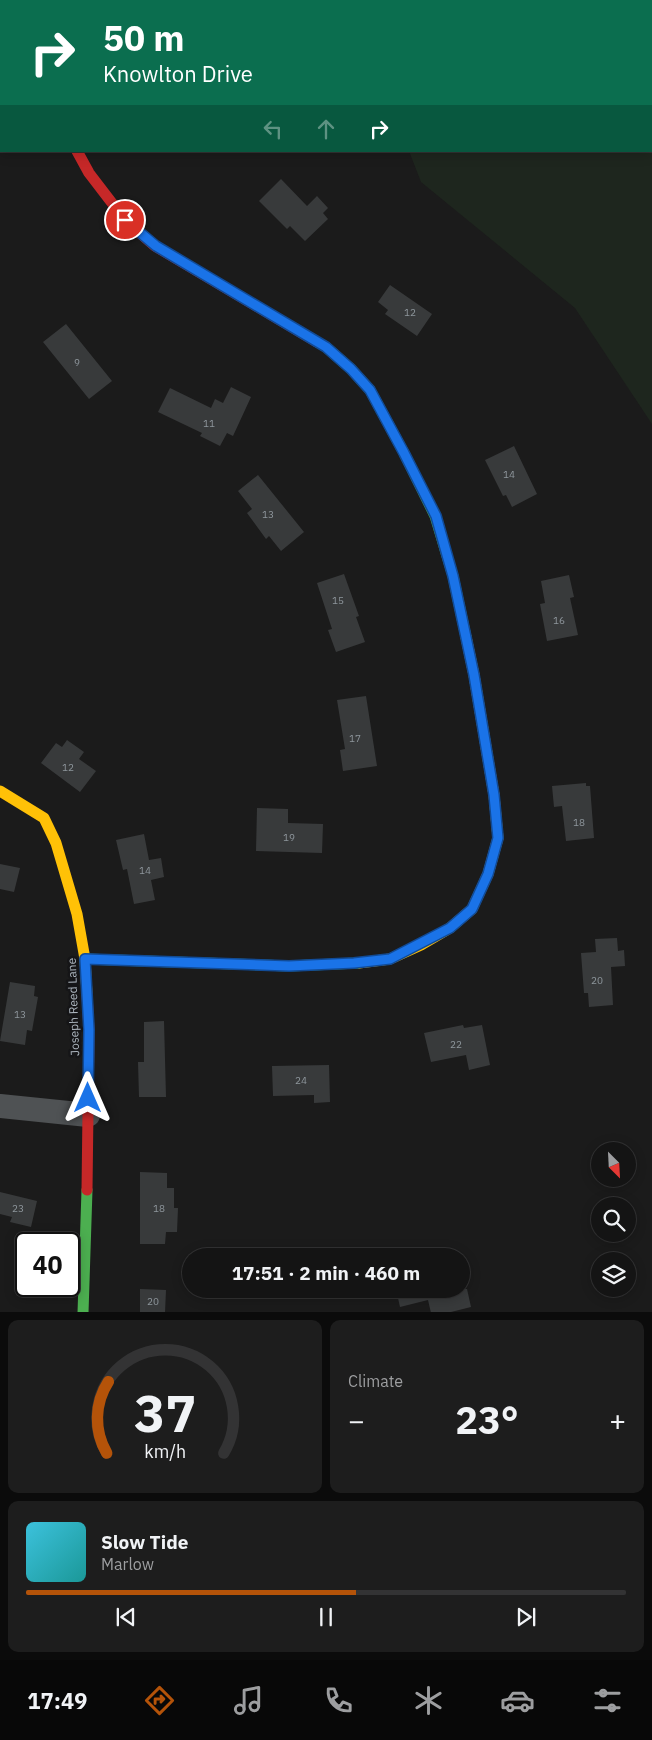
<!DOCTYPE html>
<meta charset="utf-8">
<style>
:root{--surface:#141414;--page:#1d1d1d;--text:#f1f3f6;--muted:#9d9ea0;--line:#333334;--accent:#b45309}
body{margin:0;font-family:"IBM Plex Sans",sans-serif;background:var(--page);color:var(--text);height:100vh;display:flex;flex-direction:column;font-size:19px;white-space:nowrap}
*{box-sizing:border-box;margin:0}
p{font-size:16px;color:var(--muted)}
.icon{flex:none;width:28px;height:28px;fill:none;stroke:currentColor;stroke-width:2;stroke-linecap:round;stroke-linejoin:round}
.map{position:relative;height:1312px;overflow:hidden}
.side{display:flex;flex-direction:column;gap:8px;padding:8px;background:#0b0b0b;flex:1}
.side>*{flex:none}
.top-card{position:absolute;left:0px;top:0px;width:652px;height:152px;box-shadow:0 2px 12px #0003,0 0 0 1px var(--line);background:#0b6e4f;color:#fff;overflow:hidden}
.needle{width:32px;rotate:156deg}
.buttons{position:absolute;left:591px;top:1142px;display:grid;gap:10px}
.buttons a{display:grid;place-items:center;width:45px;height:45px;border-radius:50%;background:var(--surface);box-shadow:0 2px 12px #0003,0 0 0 1px var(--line);font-size:25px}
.speed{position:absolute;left:15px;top:1232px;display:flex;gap:10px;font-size:25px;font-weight:700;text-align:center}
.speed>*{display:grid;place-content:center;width:65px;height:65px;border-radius:50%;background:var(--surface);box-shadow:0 2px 12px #0003,0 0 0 1px var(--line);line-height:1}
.speed .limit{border:2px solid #111;border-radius:8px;background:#fff;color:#111}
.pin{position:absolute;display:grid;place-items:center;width:42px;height:42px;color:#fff;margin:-21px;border:2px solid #fff;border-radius:50%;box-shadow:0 1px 5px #0007}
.me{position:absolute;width:55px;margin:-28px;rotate:0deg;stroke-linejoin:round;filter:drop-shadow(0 0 4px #0008)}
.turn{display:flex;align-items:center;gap:18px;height:105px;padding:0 20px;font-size:22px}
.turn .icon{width:65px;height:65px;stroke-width:2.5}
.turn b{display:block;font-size:35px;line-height:42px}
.lanes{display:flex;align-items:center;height:48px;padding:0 20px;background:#0003;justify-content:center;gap:25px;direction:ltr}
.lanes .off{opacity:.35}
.big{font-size:38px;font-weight:800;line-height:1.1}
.side .tile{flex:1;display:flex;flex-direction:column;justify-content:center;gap:8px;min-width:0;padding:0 18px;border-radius:10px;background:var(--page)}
.side .dial{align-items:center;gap:0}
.dial svg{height:130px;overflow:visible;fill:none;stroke:var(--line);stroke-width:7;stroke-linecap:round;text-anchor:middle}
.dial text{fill:var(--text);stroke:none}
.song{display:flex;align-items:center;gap:15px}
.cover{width:60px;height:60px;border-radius:8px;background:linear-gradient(135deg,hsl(190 70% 55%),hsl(180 70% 35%))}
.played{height:5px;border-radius:2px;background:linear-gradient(90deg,var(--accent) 55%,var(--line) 55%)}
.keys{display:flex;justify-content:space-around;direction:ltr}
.heat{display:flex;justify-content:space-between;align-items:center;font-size:28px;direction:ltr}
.side .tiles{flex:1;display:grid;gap:8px;grid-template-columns:1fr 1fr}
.tile:last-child{grid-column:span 2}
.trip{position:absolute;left:182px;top:1248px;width:288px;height:50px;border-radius:25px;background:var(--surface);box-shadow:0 2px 12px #0003,0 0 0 1px var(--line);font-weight:800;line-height:50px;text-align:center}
.menu{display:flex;height:80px;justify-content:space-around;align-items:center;background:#080808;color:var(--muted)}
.menu .icon{width:35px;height:35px}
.menu .selected{color:var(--accent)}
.menu b{font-size:22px;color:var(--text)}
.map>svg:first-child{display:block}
.green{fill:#1e261e}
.building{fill:#383a3b}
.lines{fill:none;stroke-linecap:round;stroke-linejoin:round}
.street{stroke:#4f5254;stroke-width:24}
.fast{stroke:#4caf50;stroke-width:11}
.slow{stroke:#ffc107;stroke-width:11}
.jam{stroke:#c62828;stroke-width:11}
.route-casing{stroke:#114b97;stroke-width:12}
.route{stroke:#1a73e8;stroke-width:9}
.labels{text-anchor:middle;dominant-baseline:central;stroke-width:5;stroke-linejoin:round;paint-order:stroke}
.number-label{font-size:10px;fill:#8e969c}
.street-label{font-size:12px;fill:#abb4bd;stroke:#151517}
</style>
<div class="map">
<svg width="652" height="1313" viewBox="0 0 652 1313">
<rect width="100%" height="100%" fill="#1b1b1b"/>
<path class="green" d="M 351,0 L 652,0 L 652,424 L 575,308 L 421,182 L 409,151 L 651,151 L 651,1 L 351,1 Z"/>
<path class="building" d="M 281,179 L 307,206 L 317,196 L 328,208 L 323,213 L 328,219 L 305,241 L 290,226 L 287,229 L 259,201 Z
M 390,285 L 432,314 L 417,336 L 385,314 L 388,310 L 378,302 Z
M 66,324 L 112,381 L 89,399 L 43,342 Z
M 231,387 L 251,397 L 233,436 L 227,433 L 220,446 L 200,436 L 202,433 L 158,412 L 170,388 L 211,408 L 215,399 L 223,403 Z
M 514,446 L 537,494 L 512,507 L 506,495 L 503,496 L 485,460 Z
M 258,475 L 304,532 L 281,551 L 269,536 L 266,539 L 247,513 L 252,509 L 238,491 Z
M 344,574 L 359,616 L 356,617 L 365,642 L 336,652 L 328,630 L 332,629 L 317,583 Z
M 569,575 L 574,597 L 570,598 L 578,635 L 547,641 L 540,604 L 545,603 L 541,581 Z
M 366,696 L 377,766 L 343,771 L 340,750 L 345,749 L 337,700 Z
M 67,740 L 84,752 L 79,759 L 96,771 L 80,792 L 41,763 L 56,743 L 62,747 Z
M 586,783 L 586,786 L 590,786 L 594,838 L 566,841 L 562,806 L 554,807 L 552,786 Z
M 257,808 L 288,809 L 288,823 L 323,824 L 322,853 L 256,851 Z
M 144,834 L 149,860 L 161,858 L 164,877 L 151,880 L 155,900 L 134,904 L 127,869 L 123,870 L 116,840 Z
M 0,864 L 20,868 L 14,892 L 0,889 Z
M 617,938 L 618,951 L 624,950 L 625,966 L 611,967 L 613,1005 L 589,1007 L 588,993 L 584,993 L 581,953 L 596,952 L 595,939 Z
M 10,982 L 35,986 L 34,996 L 38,997 L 32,1031 L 27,1030 L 25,1045 L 0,1041 Z
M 164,1021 L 166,1097 L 139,1097 L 138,1062 L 144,1062 L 144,1022 Z
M 463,1025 L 464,1028 L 482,1025 L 490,1065 L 469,1070 L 466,1055 L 431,1062 L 424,1033 Z
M 329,1065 L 330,1102 L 314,1103 L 314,1095 L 273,1096 L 272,1066 Z
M 140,1172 L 167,1173 L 167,1188 L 174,1188 L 174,1208 L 178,1208 L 177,1232 L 166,1232 L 165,1244 L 140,1244 Z
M 0,1192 L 37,1201 L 31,1227 L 10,1222 L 12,1217 L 0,1214 Z
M 140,1289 L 166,1290 L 165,1313 L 140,1313 Z
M 396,1289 L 467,1289 L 471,1307 L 447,1313 L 431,1313 L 428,1300 L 400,1307 Z"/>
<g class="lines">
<path class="street" d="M 15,0 L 15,1
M 0,1106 L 88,1115"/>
<path class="fast" d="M 317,342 L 326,347 L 351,369 L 370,390 L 404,453 L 435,516 L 453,576 L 466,637
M 85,959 L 289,966 L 359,963
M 83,1313 L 87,1190"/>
<path class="slow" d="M 0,791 L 44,818 L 56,843 L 77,914 L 85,959 L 87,994
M 359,963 L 390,959 L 421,945 L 450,928 L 472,909 L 488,874 L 498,838 L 494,795 L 474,675 L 466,637"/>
<path class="jam" d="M 77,151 L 89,173 L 125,220 L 155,246 L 317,342
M 87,994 L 89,1030 L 87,1190"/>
</g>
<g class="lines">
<g class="route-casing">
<path id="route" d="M 88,1098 L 89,1030 L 85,959 L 289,966 L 354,963 L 390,959 L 450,928 L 472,909 L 488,874 L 498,838 L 494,795 L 474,675 L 453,576 L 436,516 L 404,453 L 370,390 L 351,369 L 326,347 L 156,246 L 125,220"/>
</g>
<use href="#route" class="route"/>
</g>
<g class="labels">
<g class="number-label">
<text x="410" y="312">12</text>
<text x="77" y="362">9</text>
<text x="209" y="423">11</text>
<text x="509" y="474">14</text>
<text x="268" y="514">13</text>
<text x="338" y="600">15</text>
<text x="559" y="620">16</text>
<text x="355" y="738">17</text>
<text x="68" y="767">12</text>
<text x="579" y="822">18</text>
<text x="289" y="837">19</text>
<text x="145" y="870">14</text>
<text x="597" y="980">20</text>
<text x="20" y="1014">13</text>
<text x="456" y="1044">22</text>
<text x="301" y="1080">24</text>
<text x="18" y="1208">23</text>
<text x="159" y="1208">18</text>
<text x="153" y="1301">20</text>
</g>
<g class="street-label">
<text transform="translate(73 1007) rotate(-92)">Joseph Reed Lane</text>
</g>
</g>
</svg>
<div class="buttons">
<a><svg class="needle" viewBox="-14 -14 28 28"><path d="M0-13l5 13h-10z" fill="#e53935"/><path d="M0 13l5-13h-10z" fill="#9d9ea0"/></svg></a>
<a><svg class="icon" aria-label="search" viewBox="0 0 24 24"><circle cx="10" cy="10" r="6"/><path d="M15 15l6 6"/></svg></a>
<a><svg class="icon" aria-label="layers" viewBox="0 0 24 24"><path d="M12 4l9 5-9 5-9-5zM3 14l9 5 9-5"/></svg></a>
</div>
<div class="speed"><div class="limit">40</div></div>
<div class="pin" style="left:125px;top:220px;background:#d93025"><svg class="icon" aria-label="arrive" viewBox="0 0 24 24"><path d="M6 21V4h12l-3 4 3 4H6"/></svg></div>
<svg class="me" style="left:88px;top:1098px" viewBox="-20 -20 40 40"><path d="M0-17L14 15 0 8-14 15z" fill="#1a73e8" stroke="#fff" stroke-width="4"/></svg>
<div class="trip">17:51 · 2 min · 460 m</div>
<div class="top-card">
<div class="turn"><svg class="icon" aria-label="right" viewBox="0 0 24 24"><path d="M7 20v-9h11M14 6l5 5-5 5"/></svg><div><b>50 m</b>Knowlton Drive</div></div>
<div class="lanes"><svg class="icon off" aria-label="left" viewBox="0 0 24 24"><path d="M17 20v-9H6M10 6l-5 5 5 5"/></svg><svg class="icon off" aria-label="ahead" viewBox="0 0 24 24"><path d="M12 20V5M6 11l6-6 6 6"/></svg><svg class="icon" aria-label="right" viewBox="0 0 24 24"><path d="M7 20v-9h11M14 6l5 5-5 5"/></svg></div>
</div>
</div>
<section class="side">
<div class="tiles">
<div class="tile dial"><svg viewBox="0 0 100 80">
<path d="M14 69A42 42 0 1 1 86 69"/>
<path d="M14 69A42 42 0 0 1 15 25" stroke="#b45309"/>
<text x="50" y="56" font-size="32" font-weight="700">37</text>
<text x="50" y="72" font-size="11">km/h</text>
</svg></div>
<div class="tile"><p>Climate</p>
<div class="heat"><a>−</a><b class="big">23°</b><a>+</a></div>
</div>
<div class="tile">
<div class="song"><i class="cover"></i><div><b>Slow Tide</b><p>Marlow</p></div></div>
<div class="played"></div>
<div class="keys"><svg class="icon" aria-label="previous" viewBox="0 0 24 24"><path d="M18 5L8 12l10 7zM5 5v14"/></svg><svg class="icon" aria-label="pause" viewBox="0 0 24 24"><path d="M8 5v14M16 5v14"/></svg><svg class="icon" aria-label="next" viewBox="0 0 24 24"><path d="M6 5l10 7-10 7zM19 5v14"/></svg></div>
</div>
</div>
</section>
<nav class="menu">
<b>17:49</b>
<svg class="icon selected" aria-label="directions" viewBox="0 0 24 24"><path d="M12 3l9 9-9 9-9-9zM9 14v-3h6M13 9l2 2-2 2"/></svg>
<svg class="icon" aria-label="music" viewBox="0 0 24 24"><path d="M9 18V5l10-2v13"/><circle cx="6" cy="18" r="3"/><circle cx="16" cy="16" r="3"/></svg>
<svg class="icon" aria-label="phone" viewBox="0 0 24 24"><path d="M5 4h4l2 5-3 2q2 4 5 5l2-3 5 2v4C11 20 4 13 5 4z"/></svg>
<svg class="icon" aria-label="climate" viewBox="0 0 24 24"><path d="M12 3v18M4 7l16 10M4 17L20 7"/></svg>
<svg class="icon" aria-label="car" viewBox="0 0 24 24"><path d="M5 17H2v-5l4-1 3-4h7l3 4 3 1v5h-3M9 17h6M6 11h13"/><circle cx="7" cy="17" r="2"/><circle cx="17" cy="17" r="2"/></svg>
<svg class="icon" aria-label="filters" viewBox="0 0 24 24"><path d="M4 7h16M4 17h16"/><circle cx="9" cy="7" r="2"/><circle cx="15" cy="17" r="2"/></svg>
</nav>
